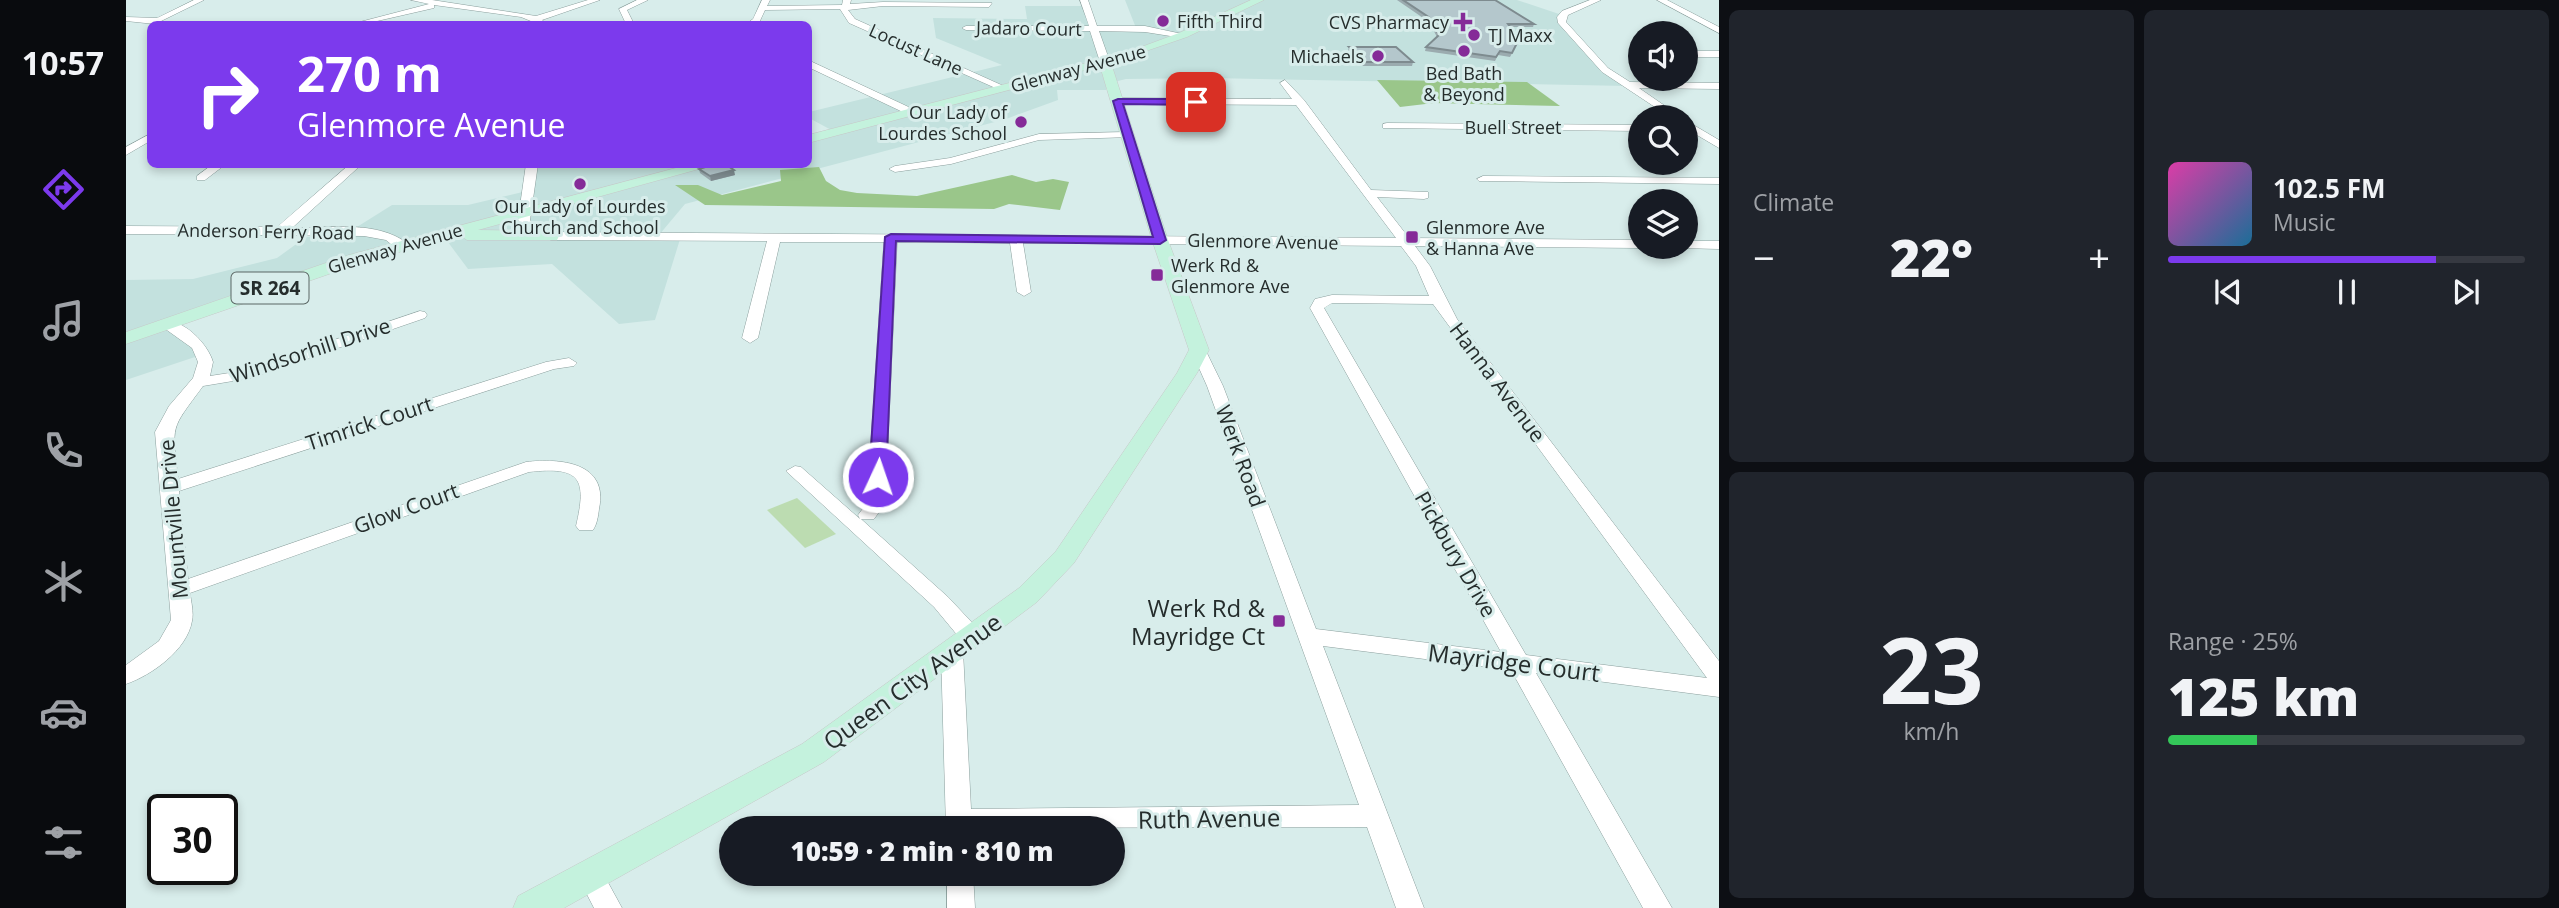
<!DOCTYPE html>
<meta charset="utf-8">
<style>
:root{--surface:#171b24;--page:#20242c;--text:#f1f3f6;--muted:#9ea1a6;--line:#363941;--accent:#7c3aed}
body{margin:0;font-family:"Open Sans",sans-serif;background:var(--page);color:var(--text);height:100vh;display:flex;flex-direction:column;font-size:26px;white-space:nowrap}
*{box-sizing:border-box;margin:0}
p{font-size:23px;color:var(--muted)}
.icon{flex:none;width:38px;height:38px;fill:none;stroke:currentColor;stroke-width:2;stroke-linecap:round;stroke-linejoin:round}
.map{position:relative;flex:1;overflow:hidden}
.panel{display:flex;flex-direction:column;gap:10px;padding:10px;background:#0d0f14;width:840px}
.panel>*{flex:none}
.banner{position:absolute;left:21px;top:21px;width:665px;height:147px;border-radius:10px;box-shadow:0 4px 10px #0003;background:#7c3aed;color:#fff;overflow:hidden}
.controls{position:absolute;left:1502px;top:21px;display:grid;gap:14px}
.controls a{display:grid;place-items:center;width:70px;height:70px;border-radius:50%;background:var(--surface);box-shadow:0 4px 10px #0003;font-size:35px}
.speed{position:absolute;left:21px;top:794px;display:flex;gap:14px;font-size:35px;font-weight:700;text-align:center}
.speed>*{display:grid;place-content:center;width:91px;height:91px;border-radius:50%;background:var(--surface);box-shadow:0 4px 10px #0003;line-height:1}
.speed .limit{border:4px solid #111;border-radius:10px;background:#fff;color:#111}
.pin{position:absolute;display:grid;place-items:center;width:60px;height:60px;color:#fff;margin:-30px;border-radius:14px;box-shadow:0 4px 10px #0006}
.me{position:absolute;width:77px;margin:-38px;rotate:3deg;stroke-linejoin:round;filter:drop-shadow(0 0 5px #0008)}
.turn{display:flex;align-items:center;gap:24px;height:147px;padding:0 35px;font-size:32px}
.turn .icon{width:91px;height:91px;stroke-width:2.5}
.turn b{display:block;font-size:49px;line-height:60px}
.big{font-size:52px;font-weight:800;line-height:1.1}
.panel .tile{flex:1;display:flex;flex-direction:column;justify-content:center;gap:10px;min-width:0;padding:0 24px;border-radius:10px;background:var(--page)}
.panel .dial{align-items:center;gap:0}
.dial b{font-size:91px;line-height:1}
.song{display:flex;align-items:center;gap:21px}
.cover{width:84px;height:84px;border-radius:10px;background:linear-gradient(135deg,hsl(320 70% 55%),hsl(200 70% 35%))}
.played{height:7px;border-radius:4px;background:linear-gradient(90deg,var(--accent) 75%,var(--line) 75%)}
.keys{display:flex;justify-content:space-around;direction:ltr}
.heat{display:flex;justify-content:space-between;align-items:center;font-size:38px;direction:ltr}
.charge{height:10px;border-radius:5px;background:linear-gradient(90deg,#34c759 25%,var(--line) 0)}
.panel .tiles{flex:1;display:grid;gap:10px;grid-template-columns:repeat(2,1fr)}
.trip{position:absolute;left:593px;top:816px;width:406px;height:70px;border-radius:35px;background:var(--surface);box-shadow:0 4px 10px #0003;font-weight:800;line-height:70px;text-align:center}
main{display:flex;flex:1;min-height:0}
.tab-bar{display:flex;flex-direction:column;width:126px;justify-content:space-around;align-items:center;background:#090b0e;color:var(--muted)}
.tab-bar .icon{width:49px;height:49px}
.tab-bar .active{color:var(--accent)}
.tab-bar b{font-size:32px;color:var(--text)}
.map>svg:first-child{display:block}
.built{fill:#c3e1de}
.green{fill:#bcdcb1}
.forest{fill:#9ac68a}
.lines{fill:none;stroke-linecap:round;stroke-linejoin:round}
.minor-casing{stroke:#8b9f9d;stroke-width:1}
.major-casing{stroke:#c6c8c8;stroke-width:1}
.minor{fill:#fff;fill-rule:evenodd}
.major{fill:#c4f2dd;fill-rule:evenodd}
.wall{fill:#9babaf}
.shaded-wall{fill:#7e8b8f}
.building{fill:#b4c7cc;stroke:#7e8b8f;stroke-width:2}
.route{fill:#7c3aed;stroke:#51269a;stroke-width:2}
.poi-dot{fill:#852b98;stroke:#d8edeb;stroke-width:2.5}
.labels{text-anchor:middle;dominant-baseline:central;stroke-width:6;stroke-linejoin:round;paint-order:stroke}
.far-poi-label{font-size:18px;fill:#252d2c;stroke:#d8edeb;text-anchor:start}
.far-street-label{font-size:18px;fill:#252d2c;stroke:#d8edeb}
.shield{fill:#d8edeb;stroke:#5b6765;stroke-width:2}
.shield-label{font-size:19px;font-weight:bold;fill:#252d2c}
.street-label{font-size:21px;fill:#252d2c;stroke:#d8edeb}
.near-poi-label{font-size:24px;fill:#252d2c;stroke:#d8edeb;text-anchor:end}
.near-street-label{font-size:24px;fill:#252d2c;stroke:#d8edeb}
</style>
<main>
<nav class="tab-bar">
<b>10:57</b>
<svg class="icon active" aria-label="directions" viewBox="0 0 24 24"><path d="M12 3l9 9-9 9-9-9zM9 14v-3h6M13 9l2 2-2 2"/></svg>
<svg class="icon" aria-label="music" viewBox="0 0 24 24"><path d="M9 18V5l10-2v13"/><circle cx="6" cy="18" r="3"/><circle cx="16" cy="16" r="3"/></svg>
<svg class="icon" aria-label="phone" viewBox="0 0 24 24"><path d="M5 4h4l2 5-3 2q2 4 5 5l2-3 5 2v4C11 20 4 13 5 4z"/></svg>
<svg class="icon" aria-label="climate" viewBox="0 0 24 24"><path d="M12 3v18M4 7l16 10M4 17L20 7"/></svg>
<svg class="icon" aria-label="car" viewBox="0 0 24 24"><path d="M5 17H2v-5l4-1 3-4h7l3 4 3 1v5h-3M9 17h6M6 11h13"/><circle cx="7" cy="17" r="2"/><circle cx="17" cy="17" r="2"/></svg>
<svg class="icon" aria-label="filters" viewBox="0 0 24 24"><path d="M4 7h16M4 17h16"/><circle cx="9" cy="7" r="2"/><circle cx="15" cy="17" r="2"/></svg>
</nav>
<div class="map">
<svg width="1593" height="908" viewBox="0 0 1593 908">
<rect width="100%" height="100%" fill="#d8edeb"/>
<path class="built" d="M 999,0 L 1391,0 L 1436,15 L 1435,17 L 1458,47 L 1502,86 L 1085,78 L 1000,79 L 980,84 L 980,90 L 931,90 L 932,100 L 880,119 L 559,204 L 533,235 L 555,236 L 529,320 L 493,324 L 426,264 L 342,269 L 316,234 L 44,324 L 78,354 L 0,380 L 0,280 L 67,279 L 151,258 L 180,237 L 215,237 L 266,205 L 342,205 L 401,191 L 406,165 L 682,164 L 683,139 L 709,132 L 683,118 L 683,112 L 876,65 L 810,38 L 807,18 L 901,19 L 899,6 L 960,6 L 967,29 L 1010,28 Z"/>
<path class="green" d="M 671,498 L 710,534 L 679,548 L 641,510 Z"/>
<path class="forest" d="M 1251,80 L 1401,82 L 1434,106 L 1308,103 L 1274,107 Z
M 693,167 L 700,181 L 714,190 L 731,193 L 791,196 L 886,175 L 910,182 L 927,179 L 943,182 L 934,210 L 883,204 L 868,209 L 579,205 L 549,185 L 572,185 L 596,195 L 655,181 L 654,170 Z"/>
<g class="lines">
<g class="minor-casing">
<path id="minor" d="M 68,0 L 78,0 L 29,24 L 0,21 L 0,17 L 31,18 Z
M 285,0 L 306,0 L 410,16 L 462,0 L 474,0 L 416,20 L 421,24 L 412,24 L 395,17 L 308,5 L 308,8 L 238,24 L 226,24 L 303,4 Z
M 511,0 L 522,0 L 501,10 L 508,24 L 500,24 L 493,9 Z
M 636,0 L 644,0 L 641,6 L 716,5 L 717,0 L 725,0 L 724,4 L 757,2 L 866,3 L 863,7 L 757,6 L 722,10 L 729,19 L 882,88 L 874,90 L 723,23 L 714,9 L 639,10 L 633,23 L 620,24 L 627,19 Z
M 954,0 L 962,0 L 971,26 L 1019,26 L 1061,35 L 1057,38 L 1019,32 L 973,31 L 984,62 L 979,65 L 974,62 L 964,31 L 840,30 L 836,28 L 840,26 L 963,26 Z
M 1464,0 L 1475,0 L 1442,15 L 1440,22 L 1482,68 L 1504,82 L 1593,83 L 1593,89 L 1513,88 L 1555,117 L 1544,117 L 1476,72 L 1432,23 L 1431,17 L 1436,11 Z
M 1531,0 L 1541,0 L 1593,27 L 1593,33 Z
M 1561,51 L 1593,51 L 1593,57 L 1561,57 Z
M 682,60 L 789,110 L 790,112 L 781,114 L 682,67 Z
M 1159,80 L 1178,100 L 1245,190 L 1302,192 L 1302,198 L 1298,199 L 1251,197 L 1283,238 L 1514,240 L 1514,247 L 1519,247 L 1514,248 L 1289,246 L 1304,266 L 1331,319 L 1593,661 L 1593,697 L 1410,673 L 1546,908 L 1517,908 L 1385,670 L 1197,646 L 1298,908 L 1270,908 L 1241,827 L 820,828 L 815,651 L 818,645 L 826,643 L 834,645 L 837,651 L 845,809 L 1233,805 L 1081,386 L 1065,350 L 1068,347 L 1078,347 L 1097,386 L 1190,629 L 1375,652 L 1184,308 L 1189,299 L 1206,295 L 1303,296 L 1290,266 L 1275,246 L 897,243 L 905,292 L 898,296 L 891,292 L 884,243 L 771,242 L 759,504 L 748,519 L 735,519 L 822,597 L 853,630 L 856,636 L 853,642 L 845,644 L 837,642 L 808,607 L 660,471 L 669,466 L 675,467 L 734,519 L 732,515 L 741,503 L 758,242 L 654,242 L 632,338 L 624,343 L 616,338 L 641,241 L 425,240 L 401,232 L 392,220 L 400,164 L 412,164 L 404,220 L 409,226 L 426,232 L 1270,238 L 1170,105 L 992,104 L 987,101 L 992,98 L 1166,99 L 1154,83 ZM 1206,303 L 1307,304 L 1581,678 L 1400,655 L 1198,308 Z
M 1559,120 L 1593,140 L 1593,148 L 1559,128 Z
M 1261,123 L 1514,125 L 1514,131 L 1257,128 L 1257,124 Z
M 1001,132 L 1005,133 L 1005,137 L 913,140 L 825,164 L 769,172 L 763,169 L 769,166 L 824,158 L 913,134 Z
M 24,134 L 24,141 L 0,155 L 0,147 Z
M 87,164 L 100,164 L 79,180 L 71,180 L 71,176 Z
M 224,164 L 236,164 L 166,228 C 203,228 250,220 281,243 L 281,249 L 271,249 L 260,240 L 238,236 L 0,234 L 0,226 L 151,227 Z
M 1357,176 L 1593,178 L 1593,184 L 1353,181 L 1351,179 Z
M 1559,241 L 1593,241 L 1593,249 L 1554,248 L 1559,247 Z
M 294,311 L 299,312 L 301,315 L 299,318 L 125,378 L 77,386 C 44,431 46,423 52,479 L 420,362 L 443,358 L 451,363 L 448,366 L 428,369 L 53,491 L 62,579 L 400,462 C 434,458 483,462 473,509 C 472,517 471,524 467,530 L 453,530 L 450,526 C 461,479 455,466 403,472 L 64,593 C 65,601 68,613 66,621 C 61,650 26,675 0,684 L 0,665 L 33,641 L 45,620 L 29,432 L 43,406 L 67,378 L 72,362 L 66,348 L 38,328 L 36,325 L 38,322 C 57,318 82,344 87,362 L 84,376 L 116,371 Z
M 464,863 L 473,866 L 496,908 L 468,908 L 451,875 L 455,866 Z
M 821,873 L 847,873 L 849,908 L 821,908 Z"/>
</g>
<g class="major-casing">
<path id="major" d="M 1125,0 L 1138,0 L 1061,37 L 985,63 L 1042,240 L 1083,350 L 1071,373 L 948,563 L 911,602 L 698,762 L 438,908 L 387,908 L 392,896 L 676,744 L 893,588 L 930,551 L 1051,373 L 1063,350 L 1026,240 L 974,66 L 682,143 L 682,135 L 999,53 L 1053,33 Z
M 565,164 L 591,164 L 352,230 L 425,231 L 433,236 L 431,240 L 341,240 L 333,235 L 235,263 L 0,344 L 0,332 L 223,255 Z"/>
</g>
<use href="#minor" class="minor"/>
<use href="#major" class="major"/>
</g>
<path class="wall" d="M 1271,0 L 1369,0 L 1408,24 L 1407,27 L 1385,27 L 1392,42 L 1384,57 L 1372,55 L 1369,61 L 1299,51 L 1300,47 L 1311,37 L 1303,22 Z
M 1223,47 L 1287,62 L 1286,66 L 1237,66 L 1222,51 Z
M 573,169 L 609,175 L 585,181 L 574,173 Z"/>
<path class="shaded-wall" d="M 608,170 L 609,175 L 585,181 L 584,176 Z"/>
<path class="building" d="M 1277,0 L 1369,0 L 1408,24 L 1382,24 L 1393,39 L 1386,53 L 1374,51 L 1370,57 L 1300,47 L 1313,35 L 1304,18 Z
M 1223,47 L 1270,47 L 1287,62 L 1238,62 Z
M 589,164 L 599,164 L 608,170 L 584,176 L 573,169 Z"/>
<path class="route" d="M 992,99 L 1070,99 L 1074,102 L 1070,105 L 997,104 L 1040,240 L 1034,244 L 770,241 L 760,477 L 757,481 L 746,481 L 743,477 L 759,237 L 765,234 L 1027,237 L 987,101 Z"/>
<g class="poi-dot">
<circle cx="1037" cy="21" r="7"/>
<path d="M1333.5 11.5h7v7h7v7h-7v7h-7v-7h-7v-7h7z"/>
<circle cx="1348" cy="35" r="7"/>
<circle cx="1338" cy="51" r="7"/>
<circle cx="1252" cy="56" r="7"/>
<circle cx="895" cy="122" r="7"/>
<circle cx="454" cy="184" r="7"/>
<rect x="1279" y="230" width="14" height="14" rx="3.5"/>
<rect x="1024" y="268" width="14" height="14" rx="3.5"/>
<rect x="1146" y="614" width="14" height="14" rx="3.5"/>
</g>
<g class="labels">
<g class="far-poi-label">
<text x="1051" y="21">Fifth Third</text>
<text x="1323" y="22" text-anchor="end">CVS Pharmacy</text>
<text x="1362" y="35">TJ Maxx</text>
<text x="1238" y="56" text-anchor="end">Michaels</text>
<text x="1338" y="73" text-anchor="middle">Bed Bath<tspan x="1338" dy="21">&amp; Beyond</tspan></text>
<text x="881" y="112" text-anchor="end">Our Lady of<tspan x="881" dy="21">Lourdes School</tspan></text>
<text x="454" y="206" text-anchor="middle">Our Lady of Lourdes<tspan x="454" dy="21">Church and School</tspan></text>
<text x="1300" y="227">Glenmore Ave<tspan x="1300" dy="21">&amp; Hanna Ave</tspan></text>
<text x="1045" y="265">Werk Rd &amp;<tspan x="1045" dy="21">Glenmore Ave</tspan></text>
</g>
<g class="far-street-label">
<text transform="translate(903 28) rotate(1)">Jadaro Court</text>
<text transform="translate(790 49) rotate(24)">Locust Lane</text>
<text transform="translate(952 68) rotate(-15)">Glenway Avenue</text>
<text x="1387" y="127">Buell Street</text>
<text transform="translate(140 231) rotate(1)">Anderson Ferry Road</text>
<text transform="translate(1137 241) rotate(1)">Glenmore Avenue</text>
<text transform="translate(269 248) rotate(-16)">Glenway Avenue</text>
</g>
<rect class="shield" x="105.5" y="272.5" width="77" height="31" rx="5"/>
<g class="shield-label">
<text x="144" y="288">SR 264</text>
</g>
<g class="street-label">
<text transform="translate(184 350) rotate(-18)">Windsorhill Drive</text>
<text transform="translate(1372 382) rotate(53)">Hanna Avenue</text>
<text transform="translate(243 423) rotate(-18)">Timrick Court</text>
<text transform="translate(1115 456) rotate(70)">Werk Road</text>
<text transform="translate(280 508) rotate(-20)">Glow Court</text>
<text transform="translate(47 519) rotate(-95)">Mountville Drive</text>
<text transform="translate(1330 554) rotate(60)">Pickbury Drive</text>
</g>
<g class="near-poi-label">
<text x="1139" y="607">Werk Rd &amp;<tspan x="1139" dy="28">Mayridge Ct</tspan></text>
</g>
<g class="near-street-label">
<text transform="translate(1388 662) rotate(7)">Mayridge Court</text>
<text transform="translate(786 681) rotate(-36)">Queen City Avenue</text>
<text transform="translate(1083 818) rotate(-1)">Ruth Avenue</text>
</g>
</g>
</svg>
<div class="controls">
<a><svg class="icon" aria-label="sound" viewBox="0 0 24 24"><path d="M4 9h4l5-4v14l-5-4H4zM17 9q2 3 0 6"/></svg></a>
<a><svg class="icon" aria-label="search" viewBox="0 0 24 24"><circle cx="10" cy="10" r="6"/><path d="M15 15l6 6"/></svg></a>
<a><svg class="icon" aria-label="layers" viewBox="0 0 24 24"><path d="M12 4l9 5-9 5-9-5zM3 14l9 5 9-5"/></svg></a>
</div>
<div class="speed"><div class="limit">30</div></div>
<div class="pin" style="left:1070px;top:102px;background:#d93025"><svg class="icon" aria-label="arrive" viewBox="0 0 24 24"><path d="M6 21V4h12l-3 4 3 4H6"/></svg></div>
<svg class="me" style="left:752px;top:477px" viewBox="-20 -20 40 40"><circle r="17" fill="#7c3aed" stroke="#fff" stroke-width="3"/><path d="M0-11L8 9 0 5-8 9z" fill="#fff"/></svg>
<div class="trip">10:59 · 2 min · 810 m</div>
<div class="banner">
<div class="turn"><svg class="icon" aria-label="right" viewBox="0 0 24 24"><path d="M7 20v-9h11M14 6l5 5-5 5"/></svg><div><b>270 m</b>Glenmore Avenue</div></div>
</div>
</div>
<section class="panel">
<div class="tiles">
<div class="tile"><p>Climate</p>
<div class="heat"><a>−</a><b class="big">22°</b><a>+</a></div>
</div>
<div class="tile">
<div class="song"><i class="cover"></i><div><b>102.5 FM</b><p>Music</p></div></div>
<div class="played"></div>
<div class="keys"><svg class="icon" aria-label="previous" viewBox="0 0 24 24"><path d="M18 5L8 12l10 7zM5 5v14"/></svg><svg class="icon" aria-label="pause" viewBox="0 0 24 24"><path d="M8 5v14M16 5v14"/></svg><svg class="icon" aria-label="next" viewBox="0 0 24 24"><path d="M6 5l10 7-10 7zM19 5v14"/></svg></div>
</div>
<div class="tile dial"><b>23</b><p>km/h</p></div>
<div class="tile"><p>Range · 25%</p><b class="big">125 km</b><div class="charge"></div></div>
</div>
</section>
</main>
